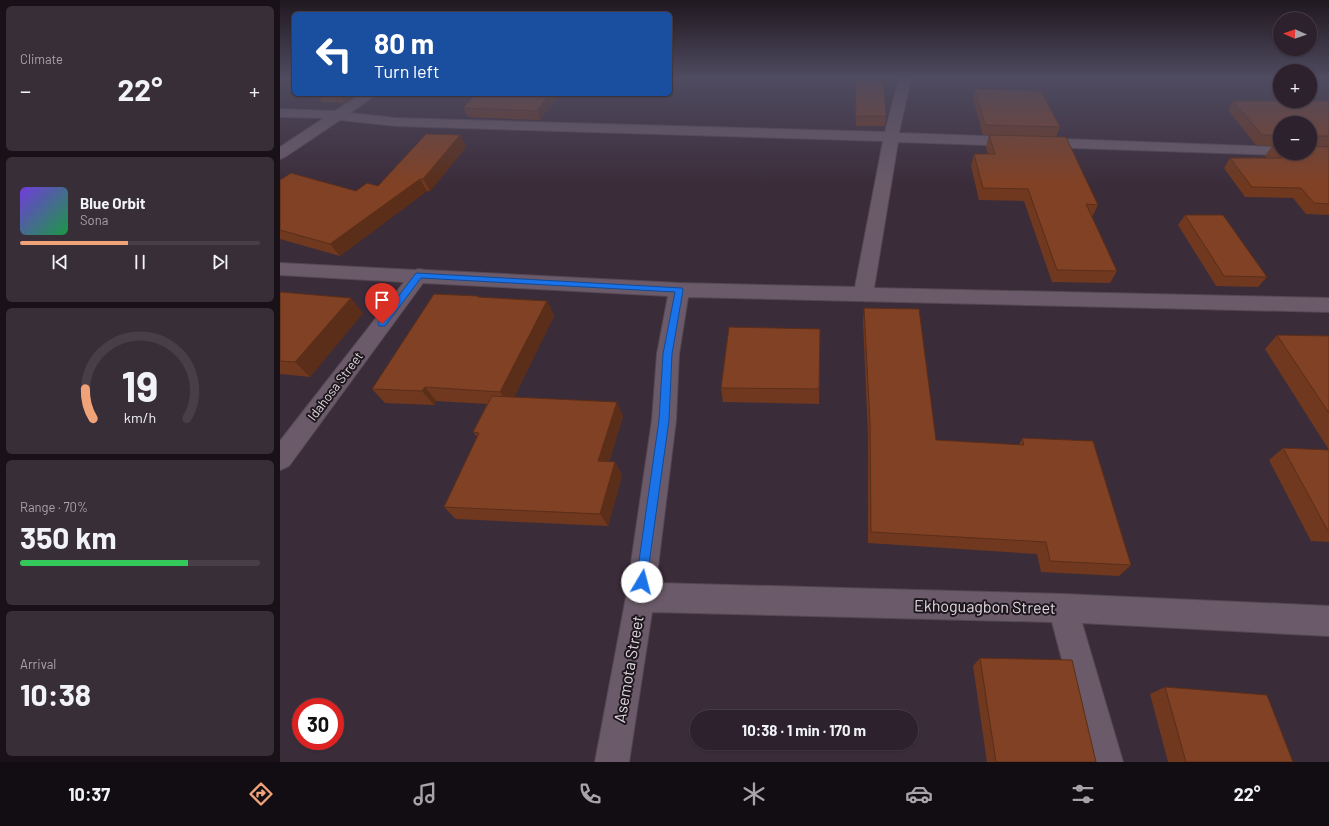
<!DOCTYPE html>
<meta charset="utf-8">
<style>
:root{--surface:#2c212c;--page:#382e38;--text:#f1f3f6;--muted:#a6a3a9;--line:#483e48;--accent:#f0a278}
body{margin:0;font-family:Barlow,sans-serif;background:var(--page);color:var(--text);height:100vh;display:flex;flex-direction:column;font-size:15px;white-space:nowrap}
*{box-sizing:border-box;margin:0}
p{font-size:13px;color:var(--muted)}
.icon{flex:none;width:22px;height:22px;fill:none;stroke:currentColor;stroke-width:2;stroke-linecap:round;stroke-linejoin:round}
.map{position:relative;flex:1;overflow:hidden}
.sheet{display:flex;flex-direction:column;gap:6px;padding:6px;background:#181218;width:280px}
.sheet>*{flex:none}
.top-card{position:absolute;left:12px;top:12px;width:380px;height:84px;border-radius:6px;box-shadow:0 1px 3px #0004,0 0 0 1px var(--line);background:#1a4fa0;color:#fff;overflow:hidden}
.needle{width:26px;rotate:272deg}
.fabs{position:absolute;left:993px;top:12px;display:grid;gap:8px}
.fabs a{display:grid;place-items:center;width:44px;height:44px;border-radius:50%;background:var(--surface);box-shadow:0 1px 3px #0004,0 0 0 1px var(--line);font-size:20px}
.speed{position:absolute;left:12px;top:698px;display:flex;gap:8px;font-size:20px;font-weight:700;text-align:center}
.speed>*{display:grid;place-content:center;width:52px;height:52px;border-radius:50%;background:var(--surface);box-shadow:0 1px 3px #0004,0 0 0 1px var(--line);line-height:1}
.speed .limit{border:6px solid #d22;background:#fff;color:#111}
.pin{position:absolute;display:grid;place-items:center;width:34px;height:34px;color:#fff;margin:-41px -17px;border-radius:50% 50% 50% 0;rotate:-45deg;box-shadow:0 0 4px #0007}
.pin .icon{rotate:45deg}
.me{position:absolute;width:44px;margin:-22px;rotate:8deg;stroke-linejoin:round;filter:drop-shadow(0 0 3px #0008)}
.turn{display:flex;align-items:center;gap:14px;height:84px;padding:0 16px;font-size:18px}
.turn .icon{width:52px;height:52px;stroke-width:2.5}
.turn b{display:block;font-size:28px;line-height:34px}
.big{font-size:30px;font-weight:700;line-height:1.1}
.sheet .tile{flex:1;display:flex;flex-direction:column;justify-content:center;gap:6px;min-width:0;padding:0 14px;border-radius:6px;background:var(--page)}
.sheet .dial{align-items:center;gap:0}
.dial svg{height:104px;overflow:visible;fill:none;stroke:var(--line);stroke-width:7;stroke-linecap:round;text-anchor:middle}
.dial text{fill:var(--text);stroke:none}
.song{display:flex;align-items:center;gap:12px}
.cover{width:48px;height:48px;border-radius:6px;background:linear-gradient(135deg,hsl(260 70% 55%),hsl(140 70% 35%))}
.played{height:4px;border-radius:2px;background:linear-gradient(90deg,var(--accent) 45%,var(--line) 45%)}
.keys{display:flex;justify-content:space-around;direction:ltr}
.heat{display:flex;justify-content:space-between;align-items:center;font-size:22px;direction:ltr}
.charge{height:6px;border-radius:3px;background:linear-gradient(90deg,#34c759 70%,var(--line) 0)}
.trip{position:absolute;left:410px;top:710px;width:228px;height:40px;border-radius:20px;background:var(--surface);box-shadow:0 1px 3px #0004,0 0 0 1px var(--line);font-weight:700;line-height:40px;text-align:center}
.tab-bar{display:flex;height:64px;justify-content:space-around;align-items:center;background:#120d12;color:var(--muted)}
.tab-bar .icon{width:28px;height:28px}
.tab-bar .active{color:var(--accent)}
.tab-bar b{font-size:18px;color:var(--text)}
main{display:flex;flex:1;min-height:0}
.map>svg:first-child{display:block}
.lines{fill:none;stroke-linecap:round;stroke-linejoin:round}
.minor-casing{stroke:#544853;stroke-width:2}
.minor{fill:#6b5b6a;fill-rule:evenodd}
.wall{fill:#6f381f}
.shaded-wall{fill:#5a2e19}
.building{fill:#814124;stroke:#5a2e19}
.route{fill:#1a73e8;stroke:#114b97}
.labels{text-anchor:middle;dominant-baseline:central;stroke-width:4;stroke-linejoin:round;paint-order:stroke}
.street-label{font-size:13px;fill:#e1d8e0;stroke:#1e171d}
.near-street-label{font-size:16px;fill:#e1d8e0;stroke:#1e171d}
</style>
<main>
<section class="sheet">
<div class="tile"><p>Climate</p>
<div class="heat"><a>−</a><b class="big">22°</b><a>+</a></div>
</div>
<div class="tile">
<div class="song"><i class="cover"></i><div><b>Blue Orbit</b><p>Sona</p></div></div>
<div class="played"></div>
<div class="keys"><svg class="icon" aria-label="previous" viewBox="0 0 24 24"><path d="M18 5L8 12l10 7zM5 5v14"/></svg><svg class="icon" aria-label="pause" viewBox="0 0 24 24"><path d="M8 5v14M16 5v14"/></svg><svg class="icon" aria-label="next" viewBox="0 0 24 24"><path d="M6 5l10 7-10 7zM19 5v14"/></svg></div>
</div>
<div class="tile dial"><svg viewBox="0 0 100 80">
<path d="M14 69A42 42 0 1 1 86 69"/>
<path d="M14 69A42 42 0 0 1 8 46" stroke="#f0a278"/>
<text x="50" y="56" font-size="32" font-weight="700">19</text>
<text x="50" y="72" font-size="11">km/h</text>
</svg></div>
<div class="tile"><p>Range · 70%</p><b class="big">350 km</b><div class="charge"></div></div>
<div class="tile"><p>Arrival</p><b class="big">10:38</b></div>
</section>
<div class="map">
<svg width="1049" height="762" viewBox="0 0 1049 762">
<rect width="100%" height="100%" fill="#3b2c3a"/>
<g class="lines">
<g class="minor-casing">
<path id="minor" d="M 619,78 L 631,78 L 619,133 L 1000,147 L 1000,153 L 1006,153 L 1000,155 L 618,142 L 594,288 L 1049,298 L 1049,312 L 408,297 L 399,354 L 396,420 L 376,583 L 783,594 L 1049,606 L 1049,636 L 802,623 L 843,762 L 809,762 L 772,622 L 372,612 L 349,762 L 315,762 L 346,597 L 372,420 L 377,354 L 388,296 L 143,283 L 9,466 L 0,470 L 0,441 L 124,282 L 0,275 L 0,263 L 135,270 L 139,269 L 145,270 L 399,283 L 575,287 L 603,141 L 116,126 L 60,120 L 5,157 L 0,159 L 0,147 L 44,118 L 0,117 L 0,109 L 55,111 L 81,94 L 97,94 L 70,113 L 116,118 L 605,132 Z"/>
</g>
<use href="#minor" class="minor"/>
</g>
<path class="wall" d="M 0,78 L 14,78 L 14,87 L 0,86 Z
M 575,80 L 606,116 L 605,126 L 576,126 L 575,89 Z
M 695,89 L 780,127 L 776,137 L 818,205 L 812,217 L 837,271 L 830,283 L 772,282 L 744,201 L 699,200 L 691,166 L 694,154 L 708,154 L 706,146 L 709,135 L 703,135 L 693,98 Z
M 37,94 L 78,94 L 65,103 L 42,102 Z
M 196,94 L 280,94 L 260,120 L 188,117 L 183,108 Z
M 953,101 L 1049,101 L 1049,146 L 1032,146 L 1049,147 L 1049,215 L 1026,214 L 1013,198 L 965,197 L 944,168 L 950,158 L 987,158 L 985,156 L 992,146 L 1030,153 L 1030,123 L 1000,123 L 1000,146 L 976,145 L 948,110 Z
M 180,135 L 186,147 L 150,191 L 147,191 L 60,256 L 0,239 L 0,180 L 76,191 L 98,186 Z
M 905,215 L 987,277 L 978,287 L 936,286 L 898,225 Z
M 0,292 L 83,313 L 30,377 L 0,374 Z
M 267,301 L 274,316 L 234,397 L 343,416 L 329,462 L 335,462 L 342,475 L 328,526 L 176,519 L 164,507 L 197,437 L 193,432 L 207,404 L 156,401 L 154,405 L 105,403 L 92,389 Z
M 584,308 L 656,440 L 739,445 L 742,438 L 851,565 L 839,576 L 761,572 L 757,554 L 588,543 L 588,435 L 583,322 Z
M 540,329 L 539,404 L 443,402 L 441,388 Z
M 997,335 L 1049,336 L 1049,450 L 985,349 Z
M 1003,448 L 1049,450 L 1049,542 L 1031,541 L 989,460 Z
M 700,658 L 816,762 L 707,762 L 693,666 Z
M 885,687 L 1013,762 L 888,762 L 870,694 Z"/>
<path class="shaded-wall" d="M 59,94 L 78,94 L 65,103 Z
M 269,94 L 280,94 L 260,120 L 257,111 Z
M 180,135 L 186,147 L 150,191 L 143,179 Z
M 140,179 L 147,191 L 60,256 L 50,244 Z
M 71,298 L 83,313 L 30,377 L 15,362 Z
M 267,301 L 274,316 L 230,406 L 220,392 Z
M 145,387 L 156,401 L 154,405 L 142,391 Z
M 337,402 L 343,416 L 325,474 L 318,461 Z
M 335,462 L 342,475 L 328,526 L 320,514 Z"/>
<path class="building" d="M 0,78 L 14,78 L 14,82 L 0,81 Z
M 575,80 L 603,80 L 606,116 L 576,116 Z
M 695,89 L 725,90 L 761,91 L 780,127 L 705,125 Z
M 196,94 L 269,94 L 257,111 L 183,108 Z
M 953,101 L 1049,101 L 1049,136 L 1037,136 L 1036,142 L 1030,142 L 1030,123 L 1000,123 L 1000,135 L 982,135 Z
M 146,134 L 180,135 L 143,179 L 140,179 L 50,244 L 0,230 L 0,180 L 11,173 L 76,191 L 87,183 L 98,186 Z
M 709,135 L 786,137 L 818,205 L 806,204 L 837,271 L 777,270 L 748,189 L 703,188 L 694,154 L 715,154 Z
M 1030,144 L 1031,146 L 1049,147 L 1049,204 L 1034,203 L 1021,188 L 972,187 L 950,158 L 1002,158 L 992,146 L 1000,146 L 1000,153 L 1030,153 Z
M 905,215 L 943,215 L 987,277 L 944,276 Z
M 0,292 L 71,298 L 15,362 L 0,361 Z
M 154,294 L 198,296 L 198,297 L 267,301 L 220,392 L 145,387 L 142,391 L 92,389 Z
M 584,308 L 639,309 L 656,440 L 744,445 L 742,438 L 813,441 L 851,565 L 770,561 L 766,542 L 591,532 L 590,422 Z
M 449,327 L 540,329 L 539,389 L 441,388 Z
M 997,335 L 1049,336 L 1049,413 Z
M 212,396 L 337,402 L 318,461 L 335,462 L 320,514 L 164,507 L 199,433 L 193,432 Z
M 1003,448 L 1049,450 L 1049,531 L 1048,531 Z
M 700,658 L 792,660 L 816,762 L 716,762 Z
M 885,687 L 987,695 L 1013,762 L 906,762 Z"/>
<linearGradient id="sky" x2="0" y2="1"><stop stop-color="#201820"/><stop offset="0.42" stop-color="#4f4b60"/><stop offset="1" stop-color="#4f4b60" stop-opacity="0"/></linearGradient>
<rect width="1049" height="185" fill="url(#sky)"/>
<path class="route" d="M 136,273 L 402,288 L 403,290 L 392,354 L 389,420 L 366,586 L 362,588 L 358,586 L 356,582 L 379,420 L 383,354 L 395,292 L 141,278 L 105,326 L 99,326 L 98,324 L 99,322 Z"/>
<g class="labels">
<g class="street-label">
<text transform="translate(55 386) rotate(-53)">Idahosa Street</text>
</g>
<g class="near-street-label">
<text transform="translate(705 606) rotate(1)">Ekhoguagbon Street</text>
<text transform="translate(348 669) rotate(-80)">Asemota Street</text>
</g>
</g>
</svg>
<div class="fabs">
<a><svg class="needle" viewBox="-14 -14 28 28"><path d="M0-13l5 13h-10z" fill="#e53935"/><path d="M0 13l5-13h-10z" fill="#a6a3a9"/></svg></a>
<a>+</a>
<a>−</a>
</div>
<div class="speed"><div class="limit">30</div></div>
<div class="pin" style="left:102px;top:324px;background:#d93025"><svg class="icon" aria-label="arrive" viewBox="0 0 24 24"><path d="M6 21V4h12l-3 4 3 4H6"/></svg></div>
<svg class="me" style="left:362px;top:582px" viewBox="-20 -20 40 40"><circle r="19" fill="#fff"/><path d="M0-13L10 11 0 6-10 11z" fill="#1a73e8"/></svg>
<div class="trip">10:38 · 1 min · 170 m</div>
<div class="top-card">
<div class="turn"><svg class="icon" aria-label="left" viewBox="0 0 24 24"><path d="M17 20v-9H6M10 6l-5 5 5 5"/></svg><div><b>80 m</b>Turn left</div></div>
</div>
</div>
</main>
<nav class="tab-bar">
<b>10:37</b>
<svg class="icon active" aria-label="directions" viewBox="0 0 24 24"><path d="M12 3l9 9-9 9-9-9zM9 14v-3h6M13 9l2 2-2 2"/></svg>
<svg class="icon" aria-label="music" viewBox="0 0 24 24"><path d="M9 18V5l10-2v13"/><circle cx="6" cy="18" r="3"/><circle cx="16" cy="16" r="3"/></svg>
<svg class="icon" aria-label="phone" viewBox="0 0 24 24"><path d="M5 4h4l2 5-3 2q2 4 5 5l2-3 5 2v4C11 20 4 13 5 4z"/></svg>
<svg class="icon" aria-label="climate" viewBox="0 0 24 24"><path d="M12 3v18M4 7l16 10M4 17L20 7"/></svg>
<svg class="icon" aria-label="car" viewBox="0 0 24 24"><path d="M5 17H2v-5l4-1 3-4h7l3 4 3 1v5h-3M9 17h6M6 11h13"/><circle cx="7" cy="17" r="2"/><circle cx="17" cy="17" r="2"/></svg>
<svg class="icon" aria-label="filters" viewBox="0 0 24 24"><path d="M4 7h16M4 17h16"/><circle cx="9" cy="7" r="2"/><circle cx="15" cy="17" r="2"/></svg>
<b>22°</b>
</nav>
